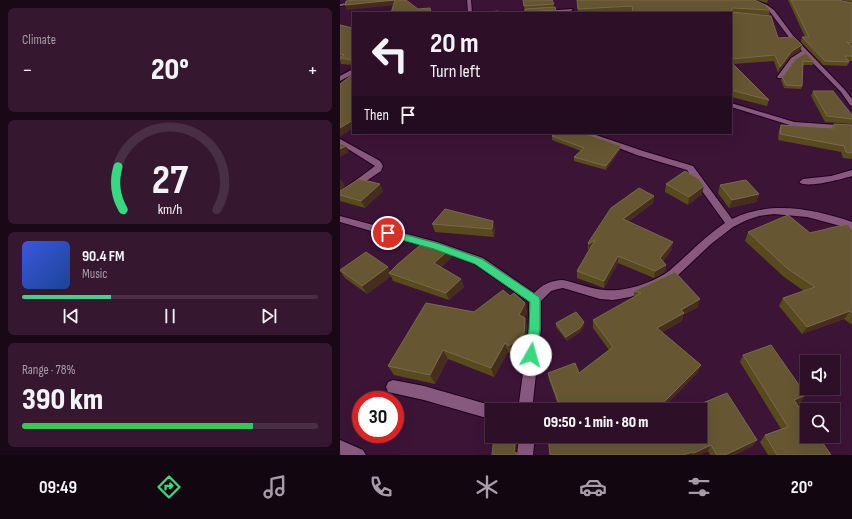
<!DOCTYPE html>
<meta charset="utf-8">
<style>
:root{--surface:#2d0f28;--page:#351830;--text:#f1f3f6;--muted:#a79ca8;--line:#482f45;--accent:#38d880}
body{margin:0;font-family:"Sofia Sans Condensed",sans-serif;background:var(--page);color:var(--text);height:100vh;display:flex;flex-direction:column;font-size:15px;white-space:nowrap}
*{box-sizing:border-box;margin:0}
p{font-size:13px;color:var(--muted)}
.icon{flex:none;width:22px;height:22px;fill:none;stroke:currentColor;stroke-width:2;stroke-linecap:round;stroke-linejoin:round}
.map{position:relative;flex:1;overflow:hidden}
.panel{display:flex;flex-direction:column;gap:8px;padding:8px;background:#190816;width:340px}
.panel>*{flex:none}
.hud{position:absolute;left:12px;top:12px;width:380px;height:122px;border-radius:0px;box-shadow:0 4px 16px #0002,0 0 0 1px var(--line);background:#2d0f28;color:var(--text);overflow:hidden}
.fabs{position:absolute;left:460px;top:355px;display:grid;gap:8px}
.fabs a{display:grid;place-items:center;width:40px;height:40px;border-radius:0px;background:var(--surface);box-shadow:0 4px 16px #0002,0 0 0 1px var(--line);font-size:20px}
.speed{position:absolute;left:12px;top:391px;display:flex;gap:8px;font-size:20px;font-weight:700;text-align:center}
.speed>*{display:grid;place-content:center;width:52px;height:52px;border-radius:50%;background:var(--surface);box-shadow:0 4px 16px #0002,0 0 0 1px var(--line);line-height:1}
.speed .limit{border:6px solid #d22;background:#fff;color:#111}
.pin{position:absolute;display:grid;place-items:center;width:34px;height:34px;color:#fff;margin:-17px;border:2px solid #fff;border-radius:50%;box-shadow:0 1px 4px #0007}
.me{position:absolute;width:44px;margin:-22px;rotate:7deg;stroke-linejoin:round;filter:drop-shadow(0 0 3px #0008)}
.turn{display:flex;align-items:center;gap:14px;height:84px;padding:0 12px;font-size:18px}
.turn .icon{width:52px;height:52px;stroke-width:2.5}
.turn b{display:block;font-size:28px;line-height:34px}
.then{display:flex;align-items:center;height:38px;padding:0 12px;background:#0003;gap:8px;font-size:15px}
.big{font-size:30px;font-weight:800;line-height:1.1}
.panel .widget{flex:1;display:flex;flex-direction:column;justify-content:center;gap:6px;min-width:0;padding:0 14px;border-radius:6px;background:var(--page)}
.panel .dial{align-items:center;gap:0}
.dial svg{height:104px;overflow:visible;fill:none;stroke:var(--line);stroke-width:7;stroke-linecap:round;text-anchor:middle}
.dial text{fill:var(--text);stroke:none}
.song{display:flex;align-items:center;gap:12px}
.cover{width:48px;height:48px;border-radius:6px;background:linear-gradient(135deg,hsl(230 70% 55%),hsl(220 70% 35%))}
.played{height:4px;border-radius:2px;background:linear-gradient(90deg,var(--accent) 30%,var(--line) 30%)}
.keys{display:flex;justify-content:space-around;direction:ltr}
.heat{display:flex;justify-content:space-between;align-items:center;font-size:22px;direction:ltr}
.charge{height:6px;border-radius:3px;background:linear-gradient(90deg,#34c759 78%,var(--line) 0)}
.trip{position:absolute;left:145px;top:403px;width:222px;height:40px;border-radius:0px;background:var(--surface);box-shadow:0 4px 16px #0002,0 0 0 1px var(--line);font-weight:800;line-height:40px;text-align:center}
.dock{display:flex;height:64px;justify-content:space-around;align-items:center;background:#120610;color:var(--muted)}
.dock .icon{width:28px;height:28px}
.dock .current{color:var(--accent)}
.dock b{font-size:18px;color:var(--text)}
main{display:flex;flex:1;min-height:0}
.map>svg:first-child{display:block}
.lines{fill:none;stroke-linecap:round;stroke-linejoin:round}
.street-casing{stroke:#21001d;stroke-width:2}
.street{fill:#88597f;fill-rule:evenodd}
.wall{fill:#574a1d}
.shaded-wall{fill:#462e1f}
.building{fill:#665732;stroke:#7a694c}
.route{fill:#38d880;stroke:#248c53}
</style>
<main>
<section class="panel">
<div class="widget"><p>Climate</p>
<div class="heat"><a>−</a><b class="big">20°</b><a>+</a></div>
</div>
<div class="widget dial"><svg viewBox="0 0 100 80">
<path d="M14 69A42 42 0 1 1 86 69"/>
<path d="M14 69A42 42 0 0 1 10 36" stroke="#38d880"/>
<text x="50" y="56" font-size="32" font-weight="700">27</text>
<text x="50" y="72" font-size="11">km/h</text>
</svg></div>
<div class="widget">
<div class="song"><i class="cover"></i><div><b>90.4 FM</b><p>Music</p></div></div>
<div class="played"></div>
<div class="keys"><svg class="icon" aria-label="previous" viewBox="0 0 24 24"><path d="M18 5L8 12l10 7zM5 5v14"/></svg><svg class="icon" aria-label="pause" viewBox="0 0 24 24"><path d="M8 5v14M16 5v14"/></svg><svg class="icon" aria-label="next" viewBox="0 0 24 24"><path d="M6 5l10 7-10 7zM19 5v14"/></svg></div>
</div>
<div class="widget"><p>Range · 78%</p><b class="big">390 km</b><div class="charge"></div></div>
</section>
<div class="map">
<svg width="512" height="455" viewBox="0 0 512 455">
<rect width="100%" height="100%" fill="#3c1436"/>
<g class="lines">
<g class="street-casing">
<path id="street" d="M 25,0 L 36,0 L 0,6 L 0,4 Z
M 127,0 L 131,0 L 132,13 L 128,13 Z
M 407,0 L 413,0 L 427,5 L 434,10 L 455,38 L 505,90 L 512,99 L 512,106 L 510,105 L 501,92 L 465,55 L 455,60 L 442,78 L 438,78 L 437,77 L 451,58 L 462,51 L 451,40 L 430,12 L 423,7 Z
M 233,9 L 231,11 L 183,13 L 185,12 Z
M 13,69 L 13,74 L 0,81 L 0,76 Z
M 391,103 L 454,122 L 512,126 L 512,130 L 453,126 L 391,107 Z
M 239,133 L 250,133 L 303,151 L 353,166 L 392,219 C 430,200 474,209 512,222 L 512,229 L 467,217 L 434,214 L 419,216 L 407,220 L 393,227 L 371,244 L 336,277 L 313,289 L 290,297 L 273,300 L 260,299 L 223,288 L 218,289 L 211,291 L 201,301 L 201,329 L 192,410 L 178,410 L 189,329 L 189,302 L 135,264 L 94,249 L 0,222 L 0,216 L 97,242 L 143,258 L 194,293 C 202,285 211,280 223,280 C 237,283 251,289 265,290 C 285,292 313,283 329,271 C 348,255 364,237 385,223 L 347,170 L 297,155 Z
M 0,139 L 40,161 L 43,166 L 41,171 L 0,199 L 0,192 L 35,166 L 0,144 Z
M 512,170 L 512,176 C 502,179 466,189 459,182 L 463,179 L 491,176 Z
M 53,380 L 84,386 L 143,403 L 152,403 L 157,405 L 159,410 L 152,410 L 152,417 L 143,417 L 84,400 L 48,392 L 46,387 L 48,382 Z
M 179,436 L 195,436 L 193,455 L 177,455 Z
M 0,440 L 23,450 L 26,455 L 0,455 Z"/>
</g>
<use href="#street" class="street"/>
</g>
<path class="wall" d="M 183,0 L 212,0 L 214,8 L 216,10 L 216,13 L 185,13 Z
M 237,0 L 415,0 L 430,10 L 429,15 L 410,14 L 438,38 L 462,45 L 460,51 L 450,57 L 438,73 L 434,61 L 393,64 L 429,100 L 427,106 L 391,97 L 391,13 L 292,13 L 292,11 L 262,13 L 238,13 Z
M 417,0 L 428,0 L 427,3 Z
M 448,0 L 498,0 L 512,3 L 512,61 L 508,61 L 509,62 L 507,66 L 483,65 L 461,42 L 462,37 L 465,37 Z
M 502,0 L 512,0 L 512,2 Z
M 0,25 L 13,28 L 13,65 L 1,64 L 0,60 Z
M 457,58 L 474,62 L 473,65 L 463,65 L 462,86 L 461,89 L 444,88 L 441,80 L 442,76 L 444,75 Z
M 473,91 L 512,115 L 512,124 L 485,122 L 471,96 Z
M 494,124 L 512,125 L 512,159 L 503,158 L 501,152 L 438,140 L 439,130 L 441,125 L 492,128 Z
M 212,136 L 280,150 L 266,170 L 234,161 L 234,157 L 241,151 L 212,140 Z
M 326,184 L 362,194 L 348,205 L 325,192 Z
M 380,185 L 419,194 L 416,202 L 389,208 L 378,193 Z
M 0,191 L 43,191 L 25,208 L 0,201 Z
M 314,196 L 313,203 L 288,222 L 332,249 L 323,261 L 326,265 L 325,272 L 314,278 L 278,263 L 264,288 L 237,278 L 237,271 L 249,250 L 248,249 L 248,243 Z
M 92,224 L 155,229 L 154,237 L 95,232 Z
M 512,230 L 512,325 L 504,319 L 462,334 L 439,306 L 443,298 L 464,291 L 444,277 L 405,241 L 408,232 L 470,233 Z
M 112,257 L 101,267 L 121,279 L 124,287 L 109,300 L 53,281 L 51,276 L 27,294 L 5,278 L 0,271 L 48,267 L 50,272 Z
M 294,291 L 358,307 L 343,315 L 342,321 L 322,332 L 361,365 L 358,372 L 321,410 L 220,410 L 209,380 L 208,373 L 239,373 L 269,350 L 253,328 L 253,320 L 294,298 Z
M 185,303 L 187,312 L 184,318 L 185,318 L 187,328 L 186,343 L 172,355 L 168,352 L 154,377 L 108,359 L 95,384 L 54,375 L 48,366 L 134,312 Z
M 244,322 L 244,326 L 240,332 L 227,341 L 216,327 L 216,323 Z
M 403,355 L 461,402 L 457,404 L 491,455 L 428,455 L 420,442 L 425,435 L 441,429 L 400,362 Z
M 208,436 L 413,446 L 394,455 L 370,455 L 368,451 L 360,455 L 210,455 Z"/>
<path class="shaded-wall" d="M 55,0 L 56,5 L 7,10 L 5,5 Z
M 462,45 L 460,51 L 450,57 L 438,73 L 440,67 L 452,51 Z
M 13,120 L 13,128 L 0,137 L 0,128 Z
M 6,146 L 9,152 L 0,157 L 0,149 Z
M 281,146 L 280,150 L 266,170 L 266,166 Z
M 1,179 L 5,186 L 0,191 L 0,181 Z
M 40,184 L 43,191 L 25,208 L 21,201 Z
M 364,186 L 362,194 L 348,205 L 349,197 Z
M 419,194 L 416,202 L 389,208 L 392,200 Z
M 314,196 L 313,203 L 282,226 L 283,219 Z
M 153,221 L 155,229 L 154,237 L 152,229 Z
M 255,240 L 249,251 L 249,244 Z
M 333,242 L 332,249 L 319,265 L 320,258 Z
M 109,250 L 112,257 L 97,271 L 94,263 Z
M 278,256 L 278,263 L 264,288 L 264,281 Z
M 326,265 L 325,272 L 314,278 L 315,271 Z
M 48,267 L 52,274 L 49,273 L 51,276 L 27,294 L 22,286 Z
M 121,279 L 124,287 L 109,300 L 106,293 Z
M 360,299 L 358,307 L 343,315 L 342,321 L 316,335 L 317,328 L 341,310 Z
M 185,303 L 187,312 L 181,324 L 179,315 Z
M 510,311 L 504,319 L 462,334 L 467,327 Z
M 185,318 L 187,328 L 186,343 L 172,355 L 169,346 Z
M 244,322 L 244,326 L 240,332 L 227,341 L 226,337 Z
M 165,343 L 168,352 L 154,377 L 151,368 Z
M 103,350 L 108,359 L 95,384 L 90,375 Z
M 361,365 L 358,372 L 321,410 L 316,410 Z
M 466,395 L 461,402 L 449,407 L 454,400 Z
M 176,436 L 177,436 L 176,455 L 174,452 Z
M 417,440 L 413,446 L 394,455 L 385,455 Z
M 371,445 L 368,451 L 360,455 L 353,455 L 354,453 Z
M 353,452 L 352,455 L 343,455 Z"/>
<path class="building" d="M 14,0 L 66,0 L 78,9 L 90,8 L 91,13 L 51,13 L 55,0 L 5,5 L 6,1 Z
M 183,0 L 212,0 L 214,4 L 184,6 Z
M 237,0 L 415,0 L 425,5 L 430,10 L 392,8 L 391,12 L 431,16 L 438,38 L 454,37 L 462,45 L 452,51 L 440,67 L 435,55 L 391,59 L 391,13 L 293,13 L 292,6 L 238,9 Z
M 451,0 L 498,0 L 512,3 L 512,43 L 507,42 L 512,47 L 512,56 L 505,56 L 509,62 L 485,61 L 462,37 L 469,37 Z
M 215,7 L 216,10 L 185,12 L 185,9 Z
M 158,11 L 158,13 L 139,13 Z
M 0,25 L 13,28 L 13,60 L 0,58 L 4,55 L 0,54 Z
M 466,53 L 474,62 L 463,61 L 462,86 L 446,85 L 442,76 L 444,75 L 457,58 Z
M 391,62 L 429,100 L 391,90 Z
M 13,74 L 13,120 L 0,128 L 0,84 Z
M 473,91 L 493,91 L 512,115 L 512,119 L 487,116 Z
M 494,124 L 512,125 L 512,153 L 506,152 L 504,146 L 440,134 L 441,125 L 494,128 Z
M 216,133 L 243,133 L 281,146 L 266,166 L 234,157 L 244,148 L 212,136 Z
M 0,143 L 6,146 L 0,149 Z
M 345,171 L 359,179 L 364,186 L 349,197 L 326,184 Z
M 19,179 L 40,184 L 21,201 L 0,195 L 0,191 Z
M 406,180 L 419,194 L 392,200 L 380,185 Z
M 299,188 L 314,196 L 283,219 L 333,242 L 320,258 L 326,265 L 315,271 L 278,256 L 264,281 L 237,271 L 255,240 L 249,244 L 248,243 L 271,208 Z
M 105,209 L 153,221 L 152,229 L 92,224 Z
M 448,215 L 470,233 L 507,224 L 512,230 L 512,313 L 510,311 L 467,327 L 443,298 L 475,287 L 448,269 L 408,232 Z
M 85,241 L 109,250 L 94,263 L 121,279 L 106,293 L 49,273 L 58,264 Z
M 26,252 L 48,267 L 22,286 L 0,270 Z
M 335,272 L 360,299 L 341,310 L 344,313 L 317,328 L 361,365 L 316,410 L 221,410 L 208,373 L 235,363 L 239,373 L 273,347 L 253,320 L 301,293 L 294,291 Z
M 163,290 L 170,296 L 174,293 L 185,303 L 179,315 L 185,318 L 184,334 L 169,346 L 165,343 L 151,368 L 103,350 L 90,375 L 48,366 L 86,303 L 134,312 Z
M 236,312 L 244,322 L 240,328 L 226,337 L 216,323 Z
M 431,345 L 466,395 L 454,400 L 467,419 L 467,436 L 478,436 L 491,455 L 437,455 L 425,435 L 448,427 L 403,355 Z
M 387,393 L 417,440 L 385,455 L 377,455 L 371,445 L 354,453 L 353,452 L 343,455 L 210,455 L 208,436 L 360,436 L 360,410 L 346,410 Z
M 154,436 L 176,436 L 174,452 L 177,453 L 177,455 L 152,455 Z"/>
<path class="route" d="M 48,230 L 100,244 L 142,259 L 199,297 L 200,300 L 200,329 L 195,359 L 191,360 L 187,359 L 185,355 L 189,329 L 190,302 L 135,264 L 94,249 L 44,235 L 43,233 L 44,231 Z"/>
</svg>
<div class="fabs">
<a><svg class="icon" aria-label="sound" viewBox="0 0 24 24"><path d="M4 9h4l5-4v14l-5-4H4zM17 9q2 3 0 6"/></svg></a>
<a><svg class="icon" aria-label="search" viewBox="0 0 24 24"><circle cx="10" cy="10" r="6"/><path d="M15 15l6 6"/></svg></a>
</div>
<div class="speed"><div class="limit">30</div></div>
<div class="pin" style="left:48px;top:233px;background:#d93025"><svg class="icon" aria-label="arrive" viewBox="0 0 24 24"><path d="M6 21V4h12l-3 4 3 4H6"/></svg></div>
<svg class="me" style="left:191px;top:355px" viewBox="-20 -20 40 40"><circle r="19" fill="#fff"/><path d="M0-13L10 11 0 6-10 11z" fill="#38d880"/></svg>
<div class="trip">09:50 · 1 min · 80 m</div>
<div class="hud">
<div class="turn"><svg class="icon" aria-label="left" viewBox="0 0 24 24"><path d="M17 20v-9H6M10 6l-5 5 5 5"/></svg><div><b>20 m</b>Turn left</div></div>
<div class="then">Then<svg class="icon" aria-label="arrive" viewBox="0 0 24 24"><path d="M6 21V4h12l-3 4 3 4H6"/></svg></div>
</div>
</div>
</main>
<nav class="dock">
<b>09:49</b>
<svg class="icon current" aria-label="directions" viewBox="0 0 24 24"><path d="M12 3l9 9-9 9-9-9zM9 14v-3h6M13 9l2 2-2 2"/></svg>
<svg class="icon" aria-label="music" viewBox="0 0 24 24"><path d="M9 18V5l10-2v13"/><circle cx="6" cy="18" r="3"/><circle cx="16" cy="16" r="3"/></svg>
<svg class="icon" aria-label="phone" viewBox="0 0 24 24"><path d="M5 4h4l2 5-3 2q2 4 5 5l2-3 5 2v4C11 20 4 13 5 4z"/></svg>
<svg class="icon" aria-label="climate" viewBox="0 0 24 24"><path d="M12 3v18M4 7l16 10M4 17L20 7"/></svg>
<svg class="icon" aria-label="car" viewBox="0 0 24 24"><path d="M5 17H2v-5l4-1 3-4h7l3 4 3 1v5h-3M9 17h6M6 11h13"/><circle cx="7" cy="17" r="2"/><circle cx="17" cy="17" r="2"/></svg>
<svg class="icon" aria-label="filters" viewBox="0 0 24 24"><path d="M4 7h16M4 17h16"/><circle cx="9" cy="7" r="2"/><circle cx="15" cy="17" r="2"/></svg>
<b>20°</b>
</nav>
